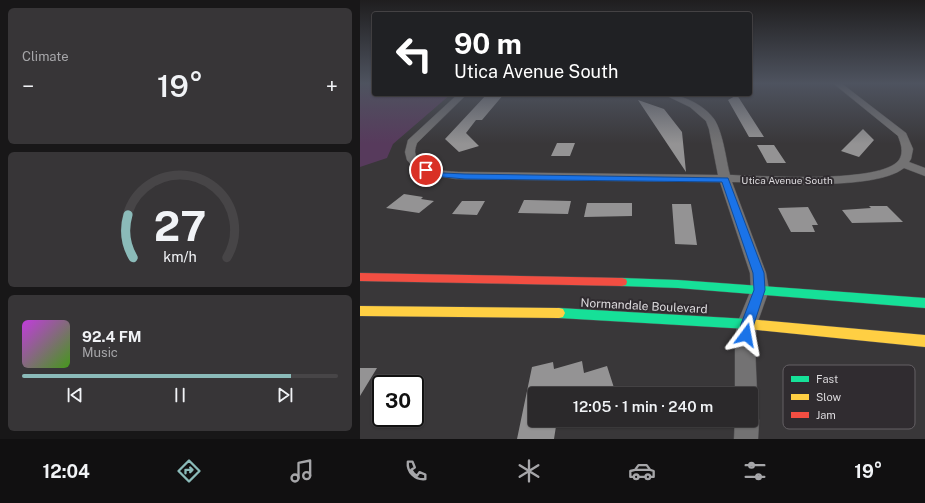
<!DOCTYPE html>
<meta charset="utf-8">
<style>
:root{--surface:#2b292b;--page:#373537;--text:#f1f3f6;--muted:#a6a6a9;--line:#474547;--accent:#8bbbb9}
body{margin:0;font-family:"Public Sans",sans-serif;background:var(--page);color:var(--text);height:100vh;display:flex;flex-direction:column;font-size:15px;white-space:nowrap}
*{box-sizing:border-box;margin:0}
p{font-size:13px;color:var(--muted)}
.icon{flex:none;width:22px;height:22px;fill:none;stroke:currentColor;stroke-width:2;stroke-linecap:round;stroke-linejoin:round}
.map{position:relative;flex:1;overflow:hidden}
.panel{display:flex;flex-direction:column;gap:8px;padding:8px;background:#181718;width:360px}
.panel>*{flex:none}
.hud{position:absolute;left:12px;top:12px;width:380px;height:84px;border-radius:4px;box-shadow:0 1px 3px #0004,0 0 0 1px var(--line);background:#202124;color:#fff;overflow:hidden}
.speed{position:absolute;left:12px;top:375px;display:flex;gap:8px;font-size:20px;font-weight:700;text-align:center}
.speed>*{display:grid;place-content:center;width:52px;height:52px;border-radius:50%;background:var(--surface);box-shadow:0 1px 3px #0004,0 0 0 1px var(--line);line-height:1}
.speed .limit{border:2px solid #111;border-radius:6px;background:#fff;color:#111}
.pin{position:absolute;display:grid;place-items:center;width:34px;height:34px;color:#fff;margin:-17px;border:2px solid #fff;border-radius:50%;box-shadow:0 1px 4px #0007}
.me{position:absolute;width:44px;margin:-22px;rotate:13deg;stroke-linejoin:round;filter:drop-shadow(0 0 3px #0008)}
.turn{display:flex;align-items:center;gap:14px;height:84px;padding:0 16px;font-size:18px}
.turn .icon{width:52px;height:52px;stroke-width:2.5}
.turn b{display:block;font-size:28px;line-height:34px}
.big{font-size:30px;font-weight:600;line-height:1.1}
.panel .widget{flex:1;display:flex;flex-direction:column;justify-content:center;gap:6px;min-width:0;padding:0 14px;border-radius:6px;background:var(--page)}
.panel .dial{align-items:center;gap:0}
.dial svg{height:104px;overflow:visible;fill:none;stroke:var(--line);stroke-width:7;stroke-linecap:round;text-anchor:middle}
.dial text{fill:var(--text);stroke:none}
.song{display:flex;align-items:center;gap:12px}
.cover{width:48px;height:48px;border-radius:6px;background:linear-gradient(135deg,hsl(290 70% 55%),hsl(100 70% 35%))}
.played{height:4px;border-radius:2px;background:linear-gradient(90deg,var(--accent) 85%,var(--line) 85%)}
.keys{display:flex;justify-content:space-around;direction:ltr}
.heat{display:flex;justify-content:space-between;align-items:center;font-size:22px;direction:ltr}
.trip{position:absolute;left:168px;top:387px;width:230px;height:40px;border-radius:4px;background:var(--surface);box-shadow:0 1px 3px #0004,0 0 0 1px var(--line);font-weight:600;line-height:40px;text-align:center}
.dock{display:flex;height:64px;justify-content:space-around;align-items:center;background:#111011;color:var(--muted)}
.dock .icon{width:28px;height:28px}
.dock .selected{color:var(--accent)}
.dock b{font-size:18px;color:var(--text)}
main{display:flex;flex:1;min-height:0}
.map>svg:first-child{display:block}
.green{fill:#573a5c}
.building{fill:#949394}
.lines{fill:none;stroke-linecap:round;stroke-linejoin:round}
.street-casing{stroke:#555456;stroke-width:1}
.fast-casing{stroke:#555456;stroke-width:1}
.slow-casing{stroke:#555456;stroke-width:1}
.jam-casing{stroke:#555456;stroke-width:1}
.street{fill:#737273;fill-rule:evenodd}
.fast{fill:#16e098;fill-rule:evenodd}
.slow{fill:#ffcf43;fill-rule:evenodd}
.jam{fill:#f24e42;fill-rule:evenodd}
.route{fill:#1a73e8;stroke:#114b97}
.labels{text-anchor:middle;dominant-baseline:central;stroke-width:4;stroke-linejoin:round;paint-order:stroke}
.street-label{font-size:10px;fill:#dcdadd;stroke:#302c30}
.near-street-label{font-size:12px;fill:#dcdadd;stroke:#302c30}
.key{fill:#302c30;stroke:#646064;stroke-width:1}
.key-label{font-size:11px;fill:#dcdadd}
</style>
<main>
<section class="panel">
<div class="widget"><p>Climate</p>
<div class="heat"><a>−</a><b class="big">19°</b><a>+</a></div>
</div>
<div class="widget dial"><svg viewBox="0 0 100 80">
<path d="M14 69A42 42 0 1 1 86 69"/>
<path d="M14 69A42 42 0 0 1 10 36" stroke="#8bbbb9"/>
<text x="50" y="56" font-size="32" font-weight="700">27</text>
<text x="50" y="72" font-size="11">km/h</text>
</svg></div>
<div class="widget">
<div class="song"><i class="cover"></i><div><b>92.4 FM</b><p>Music</p></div></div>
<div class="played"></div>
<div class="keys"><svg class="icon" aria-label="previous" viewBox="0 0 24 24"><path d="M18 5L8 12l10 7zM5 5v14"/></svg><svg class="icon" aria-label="pause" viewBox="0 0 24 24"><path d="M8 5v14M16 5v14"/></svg><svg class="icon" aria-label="next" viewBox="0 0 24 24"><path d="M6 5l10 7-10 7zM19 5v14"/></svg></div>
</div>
</section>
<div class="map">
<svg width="565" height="439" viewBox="0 0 565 439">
<rect width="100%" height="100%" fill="#393739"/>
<path class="green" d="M 0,83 L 14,83 L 14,94 L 91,94 L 33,144 L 27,158 L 0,167 Z"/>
<path class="building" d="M 127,94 L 144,94 L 122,120 L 116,120 L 106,133 L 119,146 L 99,152 L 85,139 Z
M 377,95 L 404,137 L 389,137 L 368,100 Z
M 278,100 L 304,109 L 322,132 L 326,172 Z
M 503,129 L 514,140 L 499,157 L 481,151 Z
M 197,143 L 215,143 L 210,156 L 191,156 Z
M 397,145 L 414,145 L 426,163 L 407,163 Z
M 44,194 L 63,197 L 61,199 L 74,201 L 59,213 L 26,208 Z
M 164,200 L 168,200 L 211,201 L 208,214 L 158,213 Z
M 102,201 L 125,201 L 117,215 L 92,214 Z
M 227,203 L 272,203 L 272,216 L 224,217 Z
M 312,204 L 331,204 L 337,245 L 315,244 Z
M 509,206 L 527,206 L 543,222 L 492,223 L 482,210 L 511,208 Z
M 448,207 L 458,225 L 452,225 L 455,232 L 431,232 L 418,208 Z
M 222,361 L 224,373 L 247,366 L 256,394 L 175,394 L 175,420 L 197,420 L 194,439 L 157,439 L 172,367 L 193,362 L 194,369 Z
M 0,368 L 17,368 L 0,396 Z"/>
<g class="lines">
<g class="street-casing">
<path id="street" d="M 473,83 L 481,83 L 546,133 L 553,149 L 551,159 L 549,162 L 565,168 L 565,176 L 544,168 C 516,191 411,183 372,182 L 406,273 L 409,290 L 397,324 L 395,345 L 397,394 L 394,402 L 391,403 L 391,394 L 375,394 L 375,345 L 377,324 L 391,290 L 390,273 L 360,182 L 96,179 L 72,175 L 54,168 L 47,160 L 45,152 L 48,140 L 98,94 L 107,94 L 57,143 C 56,146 55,149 55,152 C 57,171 91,172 105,172 L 358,175 L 349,129 L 346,121 L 330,107 L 303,94 C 321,94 343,104 354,119 C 363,132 366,160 370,175 C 402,176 521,184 539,160 C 544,152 541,144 538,136 Z
M 391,410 L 395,412 L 399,420 L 398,439 L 374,439 L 375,420 L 391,420 Z"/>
</g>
<g class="fast-casing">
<path id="fast" d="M 262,278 L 318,280 L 565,298 L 565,308 L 318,288 L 262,286 L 258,285 L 257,282 L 258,279 Z
M 199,308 L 388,319 L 392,320 L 394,324 L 392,328 L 388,329 L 199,318 L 195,317 L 193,313 L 195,309 Z"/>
</g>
<g class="slow-casing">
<path id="slow" d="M 0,306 L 199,308 L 203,309 L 205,313 L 203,317 L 199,318 L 0,316 Z
M 388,319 L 565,335 L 565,347 L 388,329 L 384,328 L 382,324 L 384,320 Z"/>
</g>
<g class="jam-casing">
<path id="jam" d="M 0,273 L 262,278 L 266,279 L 267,282 L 266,285 L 262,286 L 0,281 Z"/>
</g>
<use href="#street" class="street"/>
<use href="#fast" class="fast"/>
<use href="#slow" class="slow"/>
<use href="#jam" class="jam"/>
</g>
<linearGradient id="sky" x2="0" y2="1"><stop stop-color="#1f1e1f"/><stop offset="0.58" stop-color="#4e535f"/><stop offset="1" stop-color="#4e535f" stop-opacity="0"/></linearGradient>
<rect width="565" height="144" fill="url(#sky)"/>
<path class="route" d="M 64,168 L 66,168 L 83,173 L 105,174 L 368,178 L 404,273 L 405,290 L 394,324 L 391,339 L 386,340 L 382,339 L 380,335 L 381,324 L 394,290 L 393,273 L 362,182 L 105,179 L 83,177 L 64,172 Z"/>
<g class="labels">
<g class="street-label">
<text x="427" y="180">Utica Avenue South</text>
</g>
<g class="near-street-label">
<text transform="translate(284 306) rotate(3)">Normandale Boulevard</text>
</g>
</g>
<rect x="423" y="365" width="132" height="64" rx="6" class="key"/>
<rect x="431" y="376" width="18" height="6" fill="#16e098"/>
<rect x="431" y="394" width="18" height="6" fill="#ffcf43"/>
<rect x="431" y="412" width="18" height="6" fill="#f24e42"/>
<g class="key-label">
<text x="456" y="383">Fast</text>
<text x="456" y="401">Slow</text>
<text x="456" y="419">Jam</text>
</g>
</svg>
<div class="speed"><div class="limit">30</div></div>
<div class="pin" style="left:66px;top:170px;background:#d93025"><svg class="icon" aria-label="arrive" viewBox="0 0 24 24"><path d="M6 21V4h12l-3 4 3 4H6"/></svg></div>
<svg class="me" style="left:386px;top:335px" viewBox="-20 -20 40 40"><path d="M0-17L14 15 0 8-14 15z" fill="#1a73e8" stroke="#fff" stroke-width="4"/></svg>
<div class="trip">12:05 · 1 min · 240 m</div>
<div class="hud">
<div class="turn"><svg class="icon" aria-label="left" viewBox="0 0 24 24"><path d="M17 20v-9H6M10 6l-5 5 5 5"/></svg><div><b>90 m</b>Utica Avenue South</div></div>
</div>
</div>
</main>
<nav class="dock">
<b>12:04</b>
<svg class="icon selected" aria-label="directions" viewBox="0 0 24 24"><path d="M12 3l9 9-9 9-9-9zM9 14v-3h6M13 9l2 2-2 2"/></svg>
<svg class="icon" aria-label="music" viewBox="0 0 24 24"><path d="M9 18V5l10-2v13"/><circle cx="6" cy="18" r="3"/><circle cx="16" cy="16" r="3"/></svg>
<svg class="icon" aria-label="phone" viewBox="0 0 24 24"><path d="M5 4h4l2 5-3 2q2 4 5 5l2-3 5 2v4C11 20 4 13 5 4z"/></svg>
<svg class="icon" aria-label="climate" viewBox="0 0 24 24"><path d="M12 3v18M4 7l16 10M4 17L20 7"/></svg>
<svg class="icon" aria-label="car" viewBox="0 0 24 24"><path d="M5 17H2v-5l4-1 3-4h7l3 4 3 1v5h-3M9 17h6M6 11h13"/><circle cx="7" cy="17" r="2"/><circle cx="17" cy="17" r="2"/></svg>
<svg class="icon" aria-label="filters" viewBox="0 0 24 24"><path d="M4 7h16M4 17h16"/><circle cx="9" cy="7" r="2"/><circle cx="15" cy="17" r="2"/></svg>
<b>19°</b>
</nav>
